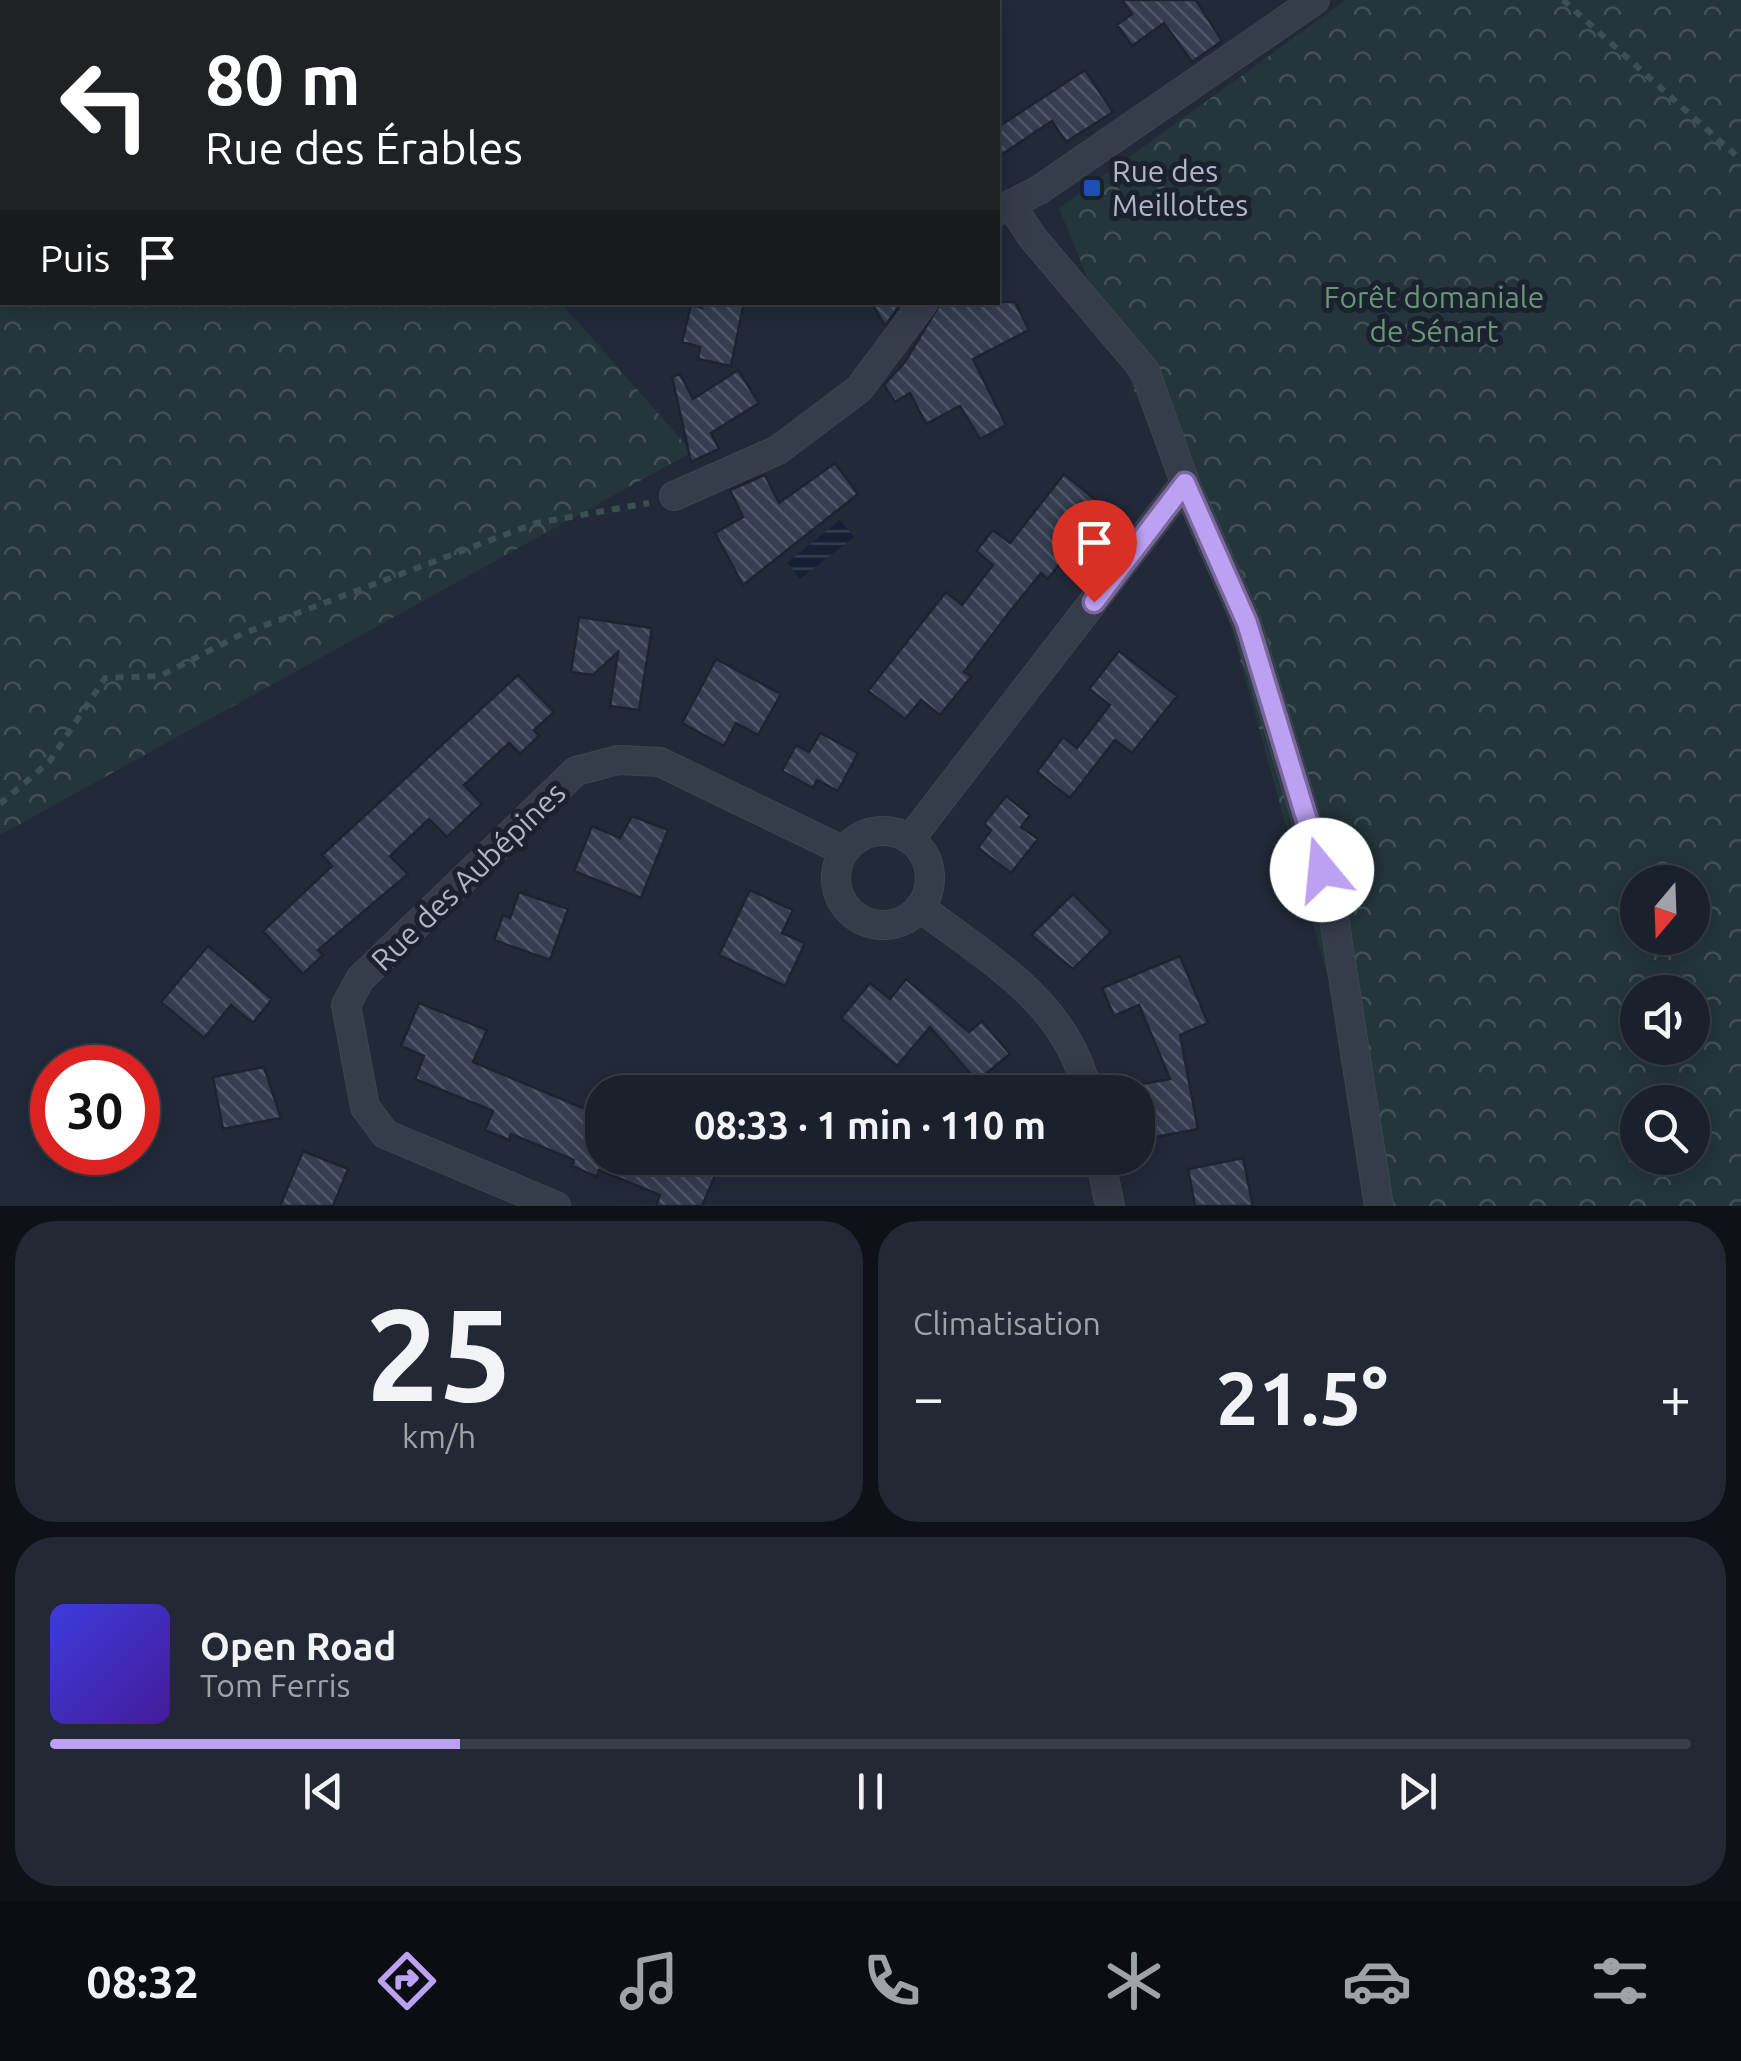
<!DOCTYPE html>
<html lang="fr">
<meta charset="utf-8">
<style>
:root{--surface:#1a202c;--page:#232834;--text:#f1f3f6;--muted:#9fa3a9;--line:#383e48;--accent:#bca0f2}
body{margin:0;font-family:Ubuntu,sans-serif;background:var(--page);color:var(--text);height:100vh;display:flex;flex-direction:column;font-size:38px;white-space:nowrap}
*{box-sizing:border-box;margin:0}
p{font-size:32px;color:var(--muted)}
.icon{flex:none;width:55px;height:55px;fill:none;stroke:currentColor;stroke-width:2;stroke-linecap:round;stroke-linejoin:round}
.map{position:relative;height:1206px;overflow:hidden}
.side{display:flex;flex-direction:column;gap:15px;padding:15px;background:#0e1218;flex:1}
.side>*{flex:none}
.banner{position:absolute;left:0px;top:0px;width:1000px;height:305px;box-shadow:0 5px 25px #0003,0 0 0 2px var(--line);background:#202124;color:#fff;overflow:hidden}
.needle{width:65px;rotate:199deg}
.controls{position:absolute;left:1620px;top:865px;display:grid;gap:20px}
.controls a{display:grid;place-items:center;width:90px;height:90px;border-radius:50%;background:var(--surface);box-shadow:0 5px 25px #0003,0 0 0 2px var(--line);font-size:50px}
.speed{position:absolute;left:30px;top:1045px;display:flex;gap:20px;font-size:50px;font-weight:700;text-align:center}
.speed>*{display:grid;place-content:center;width:130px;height:130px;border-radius:50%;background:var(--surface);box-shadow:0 5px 25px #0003,0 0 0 2px var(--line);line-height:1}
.speed .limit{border:15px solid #d22;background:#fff;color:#111}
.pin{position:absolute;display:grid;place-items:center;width:85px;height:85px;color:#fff;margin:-102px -42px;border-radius:50% 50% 50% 0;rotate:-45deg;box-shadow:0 0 10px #0007}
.pin .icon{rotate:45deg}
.me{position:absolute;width:110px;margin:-55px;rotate:343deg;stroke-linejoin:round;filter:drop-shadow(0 0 8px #0008)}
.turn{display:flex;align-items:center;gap:35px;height:210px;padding:0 40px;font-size:45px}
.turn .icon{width:130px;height:130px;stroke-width:2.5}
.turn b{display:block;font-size:70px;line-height:85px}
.then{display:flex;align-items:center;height:95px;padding:0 40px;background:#0003;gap:20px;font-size:38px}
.big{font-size:75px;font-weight:700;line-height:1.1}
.side .tile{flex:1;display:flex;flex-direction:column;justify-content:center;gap:15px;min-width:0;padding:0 35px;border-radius:40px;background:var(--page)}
.side .dial{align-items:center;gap:0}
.dial b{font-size:130px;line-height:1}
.song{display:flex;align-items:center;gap:30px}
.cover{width:120px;height:120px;border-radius:15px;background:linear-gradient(135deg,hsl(240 70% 55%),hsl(260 70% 35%))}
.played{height:10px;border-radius:5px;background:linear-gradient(90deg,var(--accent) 25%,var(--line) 25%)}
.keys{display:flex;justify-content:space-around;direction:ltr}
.heat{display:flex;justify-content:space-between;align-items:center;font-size:55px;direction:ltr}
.side .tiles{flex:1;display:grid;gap:15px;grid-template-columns:1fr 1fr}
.tile:last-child{grid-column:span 2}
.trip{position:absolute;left:585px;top:1075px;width:570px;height:100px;border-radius:40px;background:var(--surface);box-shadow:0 5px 25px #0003,0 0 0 2px var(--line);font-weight:700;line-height:100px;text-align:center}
.tab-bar{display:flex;height:160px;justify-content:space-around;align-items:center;background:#0a0d12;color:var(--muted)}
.tab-bar .icon{width:70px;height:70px}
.tab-bar .selected{color:var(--accent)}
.tab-bar b{font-size:45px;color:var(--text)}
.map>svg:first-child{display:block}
.forest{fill:url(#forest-crowns);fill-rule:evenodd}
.water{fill:url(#water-rules)}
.building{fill:url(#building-back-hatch);stroke:#1d2331;stroke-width:2.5}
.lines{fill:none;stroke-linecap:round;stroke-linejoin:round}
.street-casing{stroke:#3f4553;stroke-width:30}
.path{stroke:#3c4f53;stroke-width:6;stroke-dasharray:8 8;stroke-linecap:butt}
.street{stroke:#353c4a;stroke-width:28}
.route-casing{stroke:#7a689d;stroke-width:25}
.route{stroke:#bca0f2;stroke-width:18}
.transit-dot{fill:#1a4fb4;stroke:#1b212f;stroke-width:4}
.labels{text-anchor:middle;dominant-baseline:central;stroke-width:10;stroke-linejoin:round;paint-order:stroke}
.poi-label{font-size:30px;fill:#b0b7c6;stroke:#1b212f;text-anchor:start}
.park-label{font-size:30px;fill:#679776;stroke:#1b212f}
.street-label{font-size:30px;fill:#b0b7c6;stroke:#1b212f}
</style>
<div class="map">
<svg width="1741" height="1206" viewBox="0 0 1741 1206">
<defs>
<pattern id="forest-crowns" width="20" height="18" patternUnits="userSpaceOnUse" patternTransform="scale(2.5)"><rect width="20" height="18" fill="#24363b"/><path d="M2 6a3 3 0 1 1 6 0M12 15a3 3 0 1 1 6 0" fill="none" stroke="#415156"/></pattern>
<pattern id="water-rules" width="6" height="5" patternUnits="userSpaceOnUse" patternTransform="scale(2.5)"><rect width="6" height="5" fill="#152037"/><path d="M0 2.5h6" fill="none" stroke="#343e52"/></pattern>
<pattern id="building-back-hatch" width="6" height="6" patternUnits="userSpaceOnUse" patternTransform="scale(2.5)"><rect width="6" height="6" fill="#343e50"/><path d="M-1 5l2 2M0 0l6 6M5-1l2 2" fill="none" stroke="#4f5868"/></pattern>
</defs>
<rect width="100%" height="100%" fill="#222a3a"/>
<path class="forest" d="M 0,0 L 341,2 L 2,2 L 2,302 L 561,303 L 692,452 L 0,835 Z
M 1346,0 L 1741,0 L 1741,1206 L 1391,1206 L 1230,623 L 1059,208 ZM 1638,882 L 1692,882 L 1692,938 L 1638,938 ZM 1638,992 L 1692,992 L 1692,1048 L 1638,1048 ZM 1638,1102 L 1692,1102 L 1692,1158 L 1638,1158 Z"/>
<path class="water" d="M 840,520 L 854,537 L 800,579 L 787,563 Z"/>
<path class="building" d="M 1122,0 L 1196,0 L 1222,41 L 1192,62 L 1164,23 L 1132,46 L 1117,25 L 1132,14 Z
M 1085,70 L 1113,112 L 1066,142 L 1052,121 L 998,157 L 998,127 Z
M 703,302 L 744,302 L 731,366 L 698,359 L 700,347 L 682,342 L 691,305 L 702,308 Z
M 871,302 L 902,302 L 885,326 Z
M 941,302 L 1015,302 L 1029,330 L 973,359 L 1006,425 L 980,439 L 960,406 L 926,424 L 910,393 L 895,402 L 884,385 L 905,362 Z
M 738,370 L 759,403 L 711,433 L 719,449 L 691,462 L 672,377 L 680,374 L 693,399 Z
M 835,463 L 858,494 L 743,585 L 715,533 L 743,517 L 730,490 L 765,475 L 779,503 Z
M 1064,474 L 1097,501 L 1084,518 L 1090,524 L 1048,579 L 1041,573 L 1008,614 L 964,672 L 971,677 L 940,715 L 921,700 L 905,719 L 868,691 L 946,592 L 962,605 L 993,565 L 976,551 L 993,530 L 1010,543 Z
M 579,617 L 652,628 L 639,710 L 610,706 L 618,652 L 593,675 L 571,672 Z
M 1119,651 L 1177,696 L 1132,753 L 1115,740 L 1070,798 L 1037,772 L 1063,737 L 1077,748 L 1110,705 L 1089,689 Z
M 716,659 L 781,694 L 758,735 L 736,723 L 724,746 L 682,723 Z
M 518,675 L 554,712 L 534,730 L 539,736 L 520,754 L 509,743 L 464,785 L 482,804 L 447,837 L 429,819 L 390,856 L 408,874 L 318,950 L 323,955 L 303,974 L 263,931 L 332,866 L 322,855 Z
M 820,733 L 858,753 L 838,791 L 817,780 L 813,788 L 782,771 L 796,745 L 809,752 Z
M 1006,796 L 1030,815 L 1021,827 L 1038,839 L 1011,873 L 978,848 L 991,830 L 984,824 Z
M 632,816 L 668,830 L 641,898 L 574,871 L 592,826 L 620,838 Z
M 750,890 L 793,910 L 782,933 L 805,943 L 785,986 L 719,955 Z
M 519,892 L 568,909 L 550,960 L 494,940 L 503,915 L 510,918 Z
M 1073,894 L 1111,932 L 1073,969 L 1031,935 Z
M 208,946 L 272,999 L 253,1023 L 231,1005 L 204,1038 L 161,1002 Z
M 1180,956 L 1208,1023 L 1180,1035 L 1198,1129 L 1140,1140 L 1138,1114 L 1142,1113 L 1137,1085 L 1170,1079 L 1139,1005 L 1114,1016 L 1102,988 Z
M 906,979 L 969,1032 L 982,1021 L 1010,1054 L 977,1081 L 930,1027 L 897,1066 L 841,1018 L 870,983 L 890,999 Z
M 419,1003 L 487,1030 L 473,1062 L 602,1116 L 602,1158 L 685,1158 L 717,1171 L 702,1206 L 656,1206 L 660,1195 L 599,1170 L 597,1177 L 572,1166 L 574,1160 L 511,1134 L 509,1140 L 485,1130 L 493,1111 L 415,1079 L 424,1056 L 401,1046 Z
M 264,1067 L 281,1118 L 223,1129 L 213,1077 Z
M 303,1151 L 348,1169 L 333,1206 L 280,1206 Z
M 1243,1158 L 1253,1206 L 1195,1206 L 1188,1169 Z"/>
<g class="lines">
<g class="street-casing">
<path id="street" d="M 795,0 L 796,2
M 998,211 L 1039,190 L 1315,0
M 1185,483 L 1247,623 L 1332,905 L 1379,1206
M 674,496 L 778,450 L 859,389 L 924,302
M836 878a47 47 0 1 1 94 0a47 47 0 1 1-94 0Z
M 910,839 L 1185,483 L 1145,371 L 1032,237 L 1011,205
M 921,908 C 989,960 1068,1003 1087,1092
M 1100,1158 L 1110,1206
M 556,1206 L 385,1134 L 365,1107 L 346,1005 L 360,979 L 576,771 L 618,760 L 660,762 L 844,851"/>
</g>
<path class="path" d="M 1563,0 L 1741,160
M 0,804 L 49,762 L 105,678 L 160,676 L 242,634 L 536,523 L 649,503"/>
<use href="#street" class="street"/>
</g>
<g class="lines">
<g class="route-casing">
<path id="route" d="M 1094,602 L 1185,483 L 1247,623 L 1322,870"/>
</g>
<use href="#route" class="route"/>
</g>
<rect class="transit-dot" x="1082" y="178" width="20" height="20" rx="5"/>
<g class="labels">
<g class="poi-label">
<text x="1112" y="171">Rue des<tspan x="1112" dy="34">Meillottes</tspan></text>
</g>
<g class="park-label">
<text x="1434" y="297">Forêt domaniale<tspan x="1434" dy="34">de Sénart</tspan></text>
</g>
<g class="street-label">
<text transform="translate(468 876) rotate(-44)">Rue des Aubépines</text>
</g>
</g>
</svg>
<div class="controls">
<a><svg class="needle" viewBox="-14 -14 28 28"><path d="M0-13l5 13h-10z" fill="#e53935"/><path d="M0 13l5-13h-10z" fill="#9fa3a9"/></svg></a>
<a><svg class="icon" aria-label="sound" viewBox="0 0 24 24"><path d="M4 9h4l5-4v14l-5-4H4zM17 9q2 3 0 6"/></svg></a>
<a><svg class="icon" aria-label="search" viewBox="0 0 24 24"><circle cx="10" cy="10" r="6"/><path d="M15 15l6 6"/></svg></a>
</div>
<div class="speed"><div class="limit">30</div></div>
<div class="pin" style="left:1094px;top:602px;background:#d93025"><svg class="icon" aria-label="arrive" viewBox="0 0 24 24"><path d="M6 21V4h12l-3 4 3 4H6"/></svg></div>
<svg class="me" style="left:1322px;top:870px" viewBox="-20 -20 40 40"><circle r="19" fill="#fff"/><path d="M0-13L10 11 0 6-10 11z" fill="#bca0f2"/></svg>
<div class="trip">08:33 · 1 min · 110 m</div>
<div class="banner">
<div class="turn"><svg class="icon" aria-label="left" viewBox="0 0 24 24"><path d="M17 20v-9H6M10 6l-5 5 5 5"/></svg><div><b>80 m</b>Rue des Érables</div></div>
<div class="then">Puis<svg class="icon" aria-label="arrive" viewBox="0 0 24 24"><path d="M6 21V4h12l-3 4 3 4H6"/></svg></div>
</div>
</div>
<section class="side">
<div class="tiles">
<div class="tile dial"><b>25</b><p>km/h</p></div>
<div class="tile"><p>Climatisation</p>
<div class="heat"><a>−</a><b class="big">21.5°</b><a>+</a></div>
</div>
<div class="tile">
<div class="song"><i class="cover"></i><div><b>Open Road</b><p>Tom Ferris</p></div></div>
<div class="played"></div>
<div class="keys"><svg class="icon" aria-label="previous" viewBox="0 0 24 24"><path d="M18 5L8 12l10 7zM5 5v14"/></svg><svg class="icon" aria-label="pause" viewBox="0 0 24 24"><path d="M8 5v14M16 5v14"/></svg><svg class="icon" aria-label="next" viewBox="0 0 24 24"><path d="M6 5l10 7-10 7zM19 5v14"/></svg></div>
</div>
</div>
</section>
<nav class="tab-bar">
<b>08:32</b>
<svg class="icon selected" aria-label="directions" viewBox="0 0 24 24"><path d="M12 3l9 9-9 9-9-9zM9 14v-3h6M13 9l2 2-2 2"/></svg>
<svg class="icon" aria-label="music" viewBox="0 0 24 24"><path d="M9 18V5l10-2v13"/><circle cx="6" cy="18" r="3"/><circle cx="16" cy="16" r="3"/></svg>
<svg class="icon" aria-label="phone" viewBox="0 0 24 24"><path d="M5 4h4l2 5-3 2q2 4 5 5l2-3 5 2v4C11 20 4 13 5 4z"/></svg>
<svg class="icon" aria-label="climate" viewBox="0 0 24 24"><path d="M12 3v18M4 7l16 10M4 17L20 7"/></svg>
<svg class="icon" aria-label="car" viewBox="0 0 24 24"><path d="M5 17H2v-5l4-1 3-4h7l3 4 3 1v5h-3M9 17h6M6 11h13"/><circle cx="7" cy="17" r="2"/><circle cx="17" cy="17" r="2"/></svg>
<svg class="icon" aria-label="filters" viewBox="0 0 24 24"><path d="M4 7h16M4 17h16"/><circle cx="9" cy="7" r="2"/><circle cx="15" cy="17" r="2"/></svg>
</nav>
